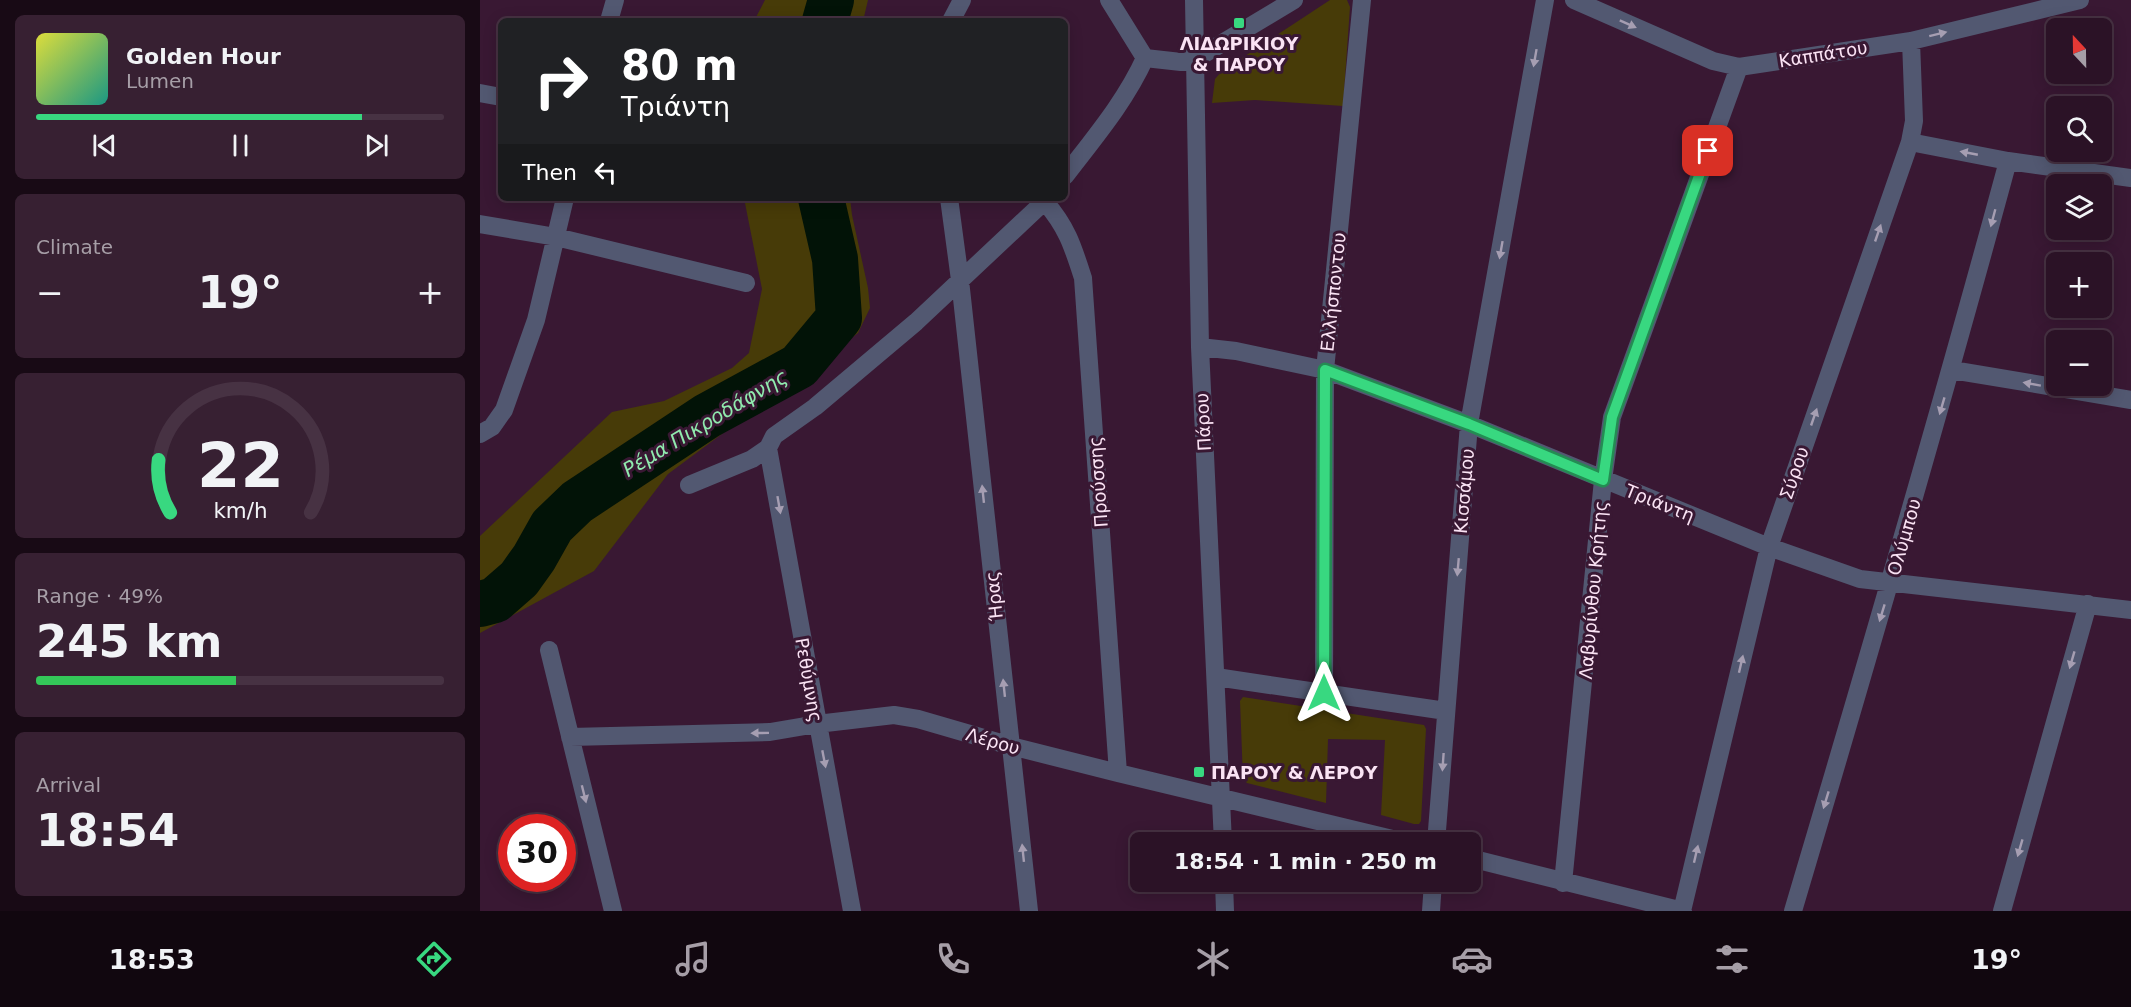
<!DOCTYPE html>
<meta charset="utf-8">
<style>
:root{--surface:#2b1226;--page:#372032;--text:#f1f3f6;--muted:#a69ea7;--line:#473243;--accent:#38d880}
body{margin:0;font-family:"DejaVu Sans",sans-serif;background:var(--page);color:var(--text);height:100vh;display:flex;flex-direction:column;font-size:22px;white-space:nowrap}
*{box-sizing:border-box;margin:0}
p{font-size:20px;color:var(--muted)}
.icon{flex:none;width:33px;height:33px;fill:none;stroke:currentColor;stroke-width:2;stroke-linecap:round;stroke-linejoin:round}
.map{position:relative;flex:1;overflow:hidden}
.panel{display:flex;flex-direction:column;gap:15px;padding:15px;background:#180a15;width:480px}
.panel>*{flex:none}
.banner{position:absolute;left:18px;top:18px;width:570px;height:183px;border-radius:9px;box-shadow:0 3px 15px #0003,0 0 0 2px var(--line);background:#202124;color:#fff;overflow:hidden}
.needle{width:39px;rotate:338deg}
.fabs{position:absolute;left:1566px;top:18px;display:grid;gap:12px}
.fabs a{display:grid;place-items:center;width:66px;height:66px;border-radius:9px;background:var(--surface);box-shadow:0 3px 15px #0003,0 0 0 2px var(--line);font-size:30px}
.speed{position:absolute;left:18px;top:814px;display:flex;gap:12px;font-size:30px;font-weight:700;text-align:center}
.speed>*{display:grid;place-content:center;width:78px;height:78px;border-radius:50%;background:var(--surface);box-shadow:0 3px 15px #0003,0 0 0 2px var(--line);line-height:1}
.speed .limit{border:9px solid #d22;background:#fff;color:#111}
.pin{position:absolute;display:grid;place-items:center;width:51px;height:51px;color:#fff;margin:-26px;border-radius:12px;box-shadow:0 3px 9px #0006}
.me{position:absolute;width:66px;margin:-33px;rotate:0deg;stroke-linejoin:round;filter:drop-shadow(0 0 4px #0008)}
.turn{display:flex;align-items:center;gap:21px;height:126px;padding:0 24px;font-size:27px}
.turn .icon{width:78px;height:78px;stroke-width:2.5}
.turn b{display:block;font-size:42px;line-height:51px}
.then{display:flex;align-items:center;height:57px;padding:0 24px;background:#0003;gap:12px;font-size:22px}
.big{font-size:45px;font-weight:600;line-height:1.1}
.panel .tile{flex:1;display:flex;flex-direction:column;justify-content:center;gap:9px;min-width:0;padding:0 21px;border-radius:9px;background:var(--page)}
.panel .dial{align-items:center;gap:0}
.dial svg{height:156px;overflow:visible;fill:none;stroke:var(--line);stroke-width:7;stroke-linecap:round;text-anchor:middle}
.dial text{fill:var(--text);stroke:none}
.song{display:flex;align-items:center;gap:18px}
.cover{width:72px;height:72px;border-radius:9px;background:linear-gradient(135deg,hsl(60 70% 55%),hsl(170 70% 35%))}
.played{height:6px;border-radius:3px;background:linear-gradient(90deg,var(--accent) 80%,var(--line) 80%)}
.keys{display:flex;justify-content:space-around;direction:ltr}
.heat{display:flex;justify-content:space-between;align-items:center;font-size:33px;direction:ltr}
.charge{height:9px;border-radius:4px;background:linear-gradient(90deg,#34c759 49%,var(--line) 0)}
.trip{position:absolute;left:650px;top:832px;width:351px;height:60px;border-radius:9px;background:var(--surface);box-shadow:0 3px 15px #0003,0 0 0 2px var(--line);font-weight:600;line-height:60px;text-align:center}
.tab-bar{display:flex;height:96px;justify-content:space-around;align-items:center;background:#11070f;color:var(--muted)}
.tab-bar .icon{width:42px;height:42px}
.tab-bar .on{color:var(--accent)}
.tab-bar b{font-size:27px;color:var(--text)}
main{display:flex;flex:1;min-height:0}
.map>svg:first-child{display:block}
.green{fill:#473b08}
.lines{fill:none;stroke-linecap:round;stroke-linejoin:round}
.river{stroke:#021307;stroke-width:46}
.street{stroke:#525871;stroke-width:18}
.oneway{fill:#a69eb2}
.route-casing{stroke:#248c53;stroke-width:15}
.route{stroke:#38d880;stroke-width:10}
.poi-dot{fill:#38d880;stroke:#391833;stroke-width:2}
.labels{text-anchor:middle;dominant-baseline:central;stroke-width:6;stroke-linejoin:round;paint-order:stroke}
.poi-label{font-size:18px;font-weight:bold;fill:#fae3f4;stroke:#391833}
.street-label{font-size:18px;fill:#fae3f4;stroke:#391833}
.water-label{font-size:20px;font-style:italic;fill:#90eaae;stroke:#391833}
</style>
<main>
<section class="panel">
<div class="tile">
<div class="song"><i class="cover"></i><div><b>Golden Hour</b><p>Lumen</p></div></div>
<div class="played"></div>
<div class="keys"><svg class="icon" aria-label="previous" viewBox="0 0 24 24"><path d="M18 5L8 12l10 7zM5 5v14"/></svg><svg class="icon" aria-label="pause" viewBox="0 0 24 24"><path d="M8 5v14M16 5v14"/></svg><svg class="icon" aria-label="next" viewBox="0 0 24 24"><path d="M6 5l10 7-10 7zM19 5v14"/></svg></div>
</div>
<div class="tile"><p>Climate</p>
<div class="heat"><a>−</a><b class="big">19°</b><a>+</a></div>
</div>
<div class="tile dial"><svg viewBox="0 0 100 80">
<path d="M14 69A42 42 0 1 1 86 69"/>
<path d="M14 69A42 42 0 0 1 8 42" stroke="#38d880"/>
<text x="50" y="56" font-size="32" font-weight="700">22</text>
<text x="50" y="72" font-size="11">km/h</text>
</svg></div>
<div class="tile"><p>Range · 49%</p><b class="big">245 km</b><div class="charge"></div></div>
<div class="tile"><p>Arrival</p><b class="big">18:54</b></div>
</section>
<div class="map">
<svg width="1651" height="911" viewBox="0 0 1651 911">
<rect width="100%" height="100%" fill="#391833"/>
<path class="green" d="M 285,0 L 388,0 L 383,21 L 274,21 Z
M 850,0 L 867,0 L 870,7 L 863,106 L 775,100 L 732,103 L 735,79 L 742,71 Z
M 264,198 L 370,198 L 372,215 L 388,288 L 390,308 L 378,333 L 188,474 L 114,571 L 0,633 L 0,536 L 132,412 L 184,401 L 252,368 L 269,353 L 282,289 Z
M 763,697 L 944,725 L 946,729 L 941,821 L 939,824 L 934,824 L 901,815 L 905,740 L 848,739 L 846,803 L 767,783 L 763,779 L 760,701 Z"/>
<g class="lines">
<path class="river" d="M 345,21 L 351,0
M 0,604 L 15,600 L 39,579 L 54,558 L 72,526 L 97,502 L 227,416 L 319,366 L 359,318 L 355,259 L 341,198"/>
<path class="street" d="M 629,0 L 665,58 L 701,62 L 714,60 L 814,0
M 714,0 L 720,347 L 743,843
M 1094,0 L 1233,61 L 1259,67 L 1431,41 L 1600,0
M 129,21 L 135,0
M 471,21 L 482,0
M 0,93 L 21,97
M 1430,142 L 1528,161 L 1651,178
M 585,176 C 614,138 645,102 665,58
M 469,198 L 480,280 L 549,911
M 565,202 C 587,227 593,247 603,278 L 638,773
M 0,224 L 76,237 L 266,283
M 720,347 L 756,351 L 845,370 L 989,424 L 1289,547 L 1380,579 L 1651,610
M 1472,370 L 1651,400
M 0,434 L 12,427 L 24,410 L 56,320 L 85,198
M 288,448 L 372,911
M 209,485 L 272,459 L 288,448 L 294,436 L 335,407 L 436,322 L 568,198
M 69,650 L 133,911
M 736,677 L 966,711
M 844,693 L 845,370 L 882,0
M 90,737 L 290,732 L 337,724 L 414,715 L 438,719 L 531,746 L 638,773 L 929,843
M 956,843 L 989,424 L 1065,0
M 990,858 L 1203,911
M 744,882 L 745,911
M 1083,883 L 1123,480 L 1132,417 L 1259,67
M 951,911 L 953,882
M 1202,911 L 1289,547 L 1430,142 L 1434,121 L 1431,41
M 1313,911 C 1387,662 1460,412 1528,161
M 1522,911 L 1608,604"/>
</g>
<defs><path id="oneway-solid" d="M-6-.8H1V-3.2L6.5 0L1 3.2V.8H-6Z" transform="scale(1.5)"/></defs>
<g class="oneway">
<use href="#oneway-solid" transform="translate(1148 24) rotate(24)"/>
<use href="#oneway-solid" transform="translate(1458 34) rotate(-14)"/>
<use href="#oneway-solid" transform="translate(1055 58) rotate(100)"/>
<use href="#oneway-solid" transform="translate(1489 153) rotate(-169)"/>
<use href="#oneway-solid" transform="translate(1513 218) rotate(105)"/>
<use href="#oneway-solid" transform="translate(1398 233) rotate(-71)"/>
<use href="#oneway-solid" transform="translate(1021 250) rotate(100)"/>
<use href="#oneway-solid" transform="translate(1552 384) rotate(-170)"/>
<use href="#oneway-solid" transform="translate(1462 406) rotate(106)"/>
<use href="#oneway-solid" transform="translate(1334 417) rotate(-71)"/>
<use href="#oneway-solid" transform="translate(503 494) rotate(-96)"/>
<use href="#oneway-solid" transform="translate(299 505) rotate(80)"/>
<use href="#oneway-solid" transform="translate(978 567) rotate(95)"/>
<use href="#oneway-solid" transform="translate(1402 613) rotate(107)"/>
<use href="#oneway-solid" transform="translate(1592 660) rotate(106)"/>
<use href="#oneway-solid" transform="translate(1261 664) rotate(-77)"/>
<use href="#oneway-solid" transform="translate(524 688) rotate(-96)"/>
<use href="#oneway-solid" transform="translate(280 733) rotate(179)"/>
<use href="#oneway-solid" transform="translate(344 759) rotate(79)"/>
<use href="#oneway-solid" transform="translate(963 762) rotate(94)"/>
<use href="#oneway-solid" transform="translate(104 794) rotate(76)"/>
<use href="#oneway-solid" transform="translate(1346 800) rotate(107)"/>
<use href="#oneway-solid" transform="translate(1540 848) rotate(106)"/>
<use href="#oneway-solid" transform="translate(543 853) rotate(-96)"/>
<use href="#oneway-solid" transform="translate(1216 854) rotate(-77)"/>
</g>
<g class="lines">
<g class="route-casing">
<path id="route" d="M 844,693 L 845,370 L 989,424 L 1123,480 L 1132,417 L 1228,151"/>
</g>
<use href="#route" class="route"/>
</g>
<g class="poi-dot">
<rect x="753" y="17" width="12" height="12" rx="3"/>
<rect x="713" y="766" width="12" height="12" rx="3"/>
</g>
<g class="labels">
<g class="poi-label">
<text x="759" y="43">ΛΙΔΩΡΙΚΙΟΥ<tspan x="759" dy="21">&amp; ΠΑΡΟΥ</tspan></text>
<text x="731" y="772" text-anchor="start">ΠΑΡΟΥ &amp; ΛΕΡΟΥ</text>
</g>
<g class="street-label">
<text transform="translate(1343 54) rotate(-9)">Καππάτου</text>
<text transform="translate(853 292) rotate(-84)">Ελλήσποντου</text>
<text transform="translate(723 422) rotate(-93)">Πάρου</text>
<text transform="translate(1314 473) rotate(-71)">Σύρου</text>
<text transform="translate(618 482) rotate(-94)">Προύσσης</text>
<text transform="translate(984 491) rotate(-85)">Κισσάμου</text>
<text transform="translate(1180 503) rotate(22)">Τριάντη</text>
<text transform="translate(1424 537) rotate(-74)">Ολύμπου</text>
<text transform="translate(1113 590) rotate(-85)">Λαβυρίνθου Κρήτης</text>
<text transform="translate(514 596) rotate(-96)">Ήρας</text>
<text transform="translate(329 680) rotate(80)">Ρεθύμνης</text>
<text transform="translate(513 741) rotate(16)">Λέρου</text>
</g>
<g class="water-label">
<text transform="translate(225 423) rotate(-31)">Ρέμα Πικροδάφνης</text>
</g>
</g>
</svg>
<div class="fabs">
<a><svg class="needle" viewBox="-14 -14 28 28"><path d="M0-13l5 13h-10z" fill="#e53935"/><path d="M0 13l5-13h-10z" fill="#a69ea7"/></svg></a>
<a><svg class="icon" aria-label="search" viewBox="0 0 24 24"><circle cx="10" cy="10" r="6"/><path d="M15 15l6 6"/></svg></a>
<a><svg class="icon" aria-label="layers" viewBox="0 0 24 24"><path d="M12 4l9 5-9 5-9-5zM3 14l9 5 9-5"/></svg></a>
<a>+</a>
<a>−</a>
</div>
<div class="speed"><div class="limit">30</div></div>
<div class="pin" style="left:1228px;top:151px;background:#d93025"><svg class="icon" aria-label="arrive" viewBox="0 0 24 24"><path d="M6 21V4h12l-3 4 3 4H6"/></svg></div>
<svg class="me" style="left:844px;top:693px" viewBox="-20 -20 40 40"><path d="M0-17L14 15 0 8-14 15z" fill="#38d880" stroke="#fff" stroke-width="4"/></svg>
<div class="trip">18:54 · 1 min · 250 m</div>
<div class="banner">
<div class="turn"><svg class="icon" aria-label="right" viewBox="0 0 24 24"><path d="M7 20v-9h11M14 6l5 5-5 5"/></svg><div><b>80 m</b>Τριάντη</div></div>
<div class="then">Then<svg class="icon" aria-label="left" viewBox="0 0 24 24"><path d="M17 20v-9H6M10 6l-5 5 5 5"/></svg></div>
</div>
</div>
</main>
<nav class="tab-bar">
<b>18:53</b>
<svg class="icon on" aria-label="directions" viewBox="0 0 24 24"><path d="M12 3l9 9-9 9-9-9zM9 14v-3h6M13 9l2 2-2 2"/></svg>
<svg class="icon" aria-label="music" viewBox="0 0 24 24"><path d="M9 18V5l10-2v13"/><circle cx="6" cy="18" r="3"/><circle cx="16" cy="16" r="3"/></svg>
<svg class="icon" aria-label="phone" viewBox="0 0 24 24"><path d="M5 4h4l2 5-3 2q2 4 5 5l2-3 5 2v4C11 20 4 13 5 4z"/></svg>
<svg class="icon" aria-label="climate" viewBox="0 0 24 24"><path d="M12 3v18M4 7l16 10M4 17L20 7"/></svg>
<svg class="icon" aria-label="car" viewBox="0 0 24 24"><path d="M5 17H2v-5l4-1 3-4h7l3 4 3 1v5h-3M9 17h6M6 11h13"/><circle cx="7" cy="17" r="2"/><circle cx="17" cy="17" r="2"/></svg>
<svg class="icon" aria-label="filters" viewBox="0 0 24 24"><path d="M4 7h16M4 17h16"/><circle cx="9" cy="7" r="2"/><circle cx="15" cy="17" r="2"/></svg>
<b>19°</b>
</nav>
